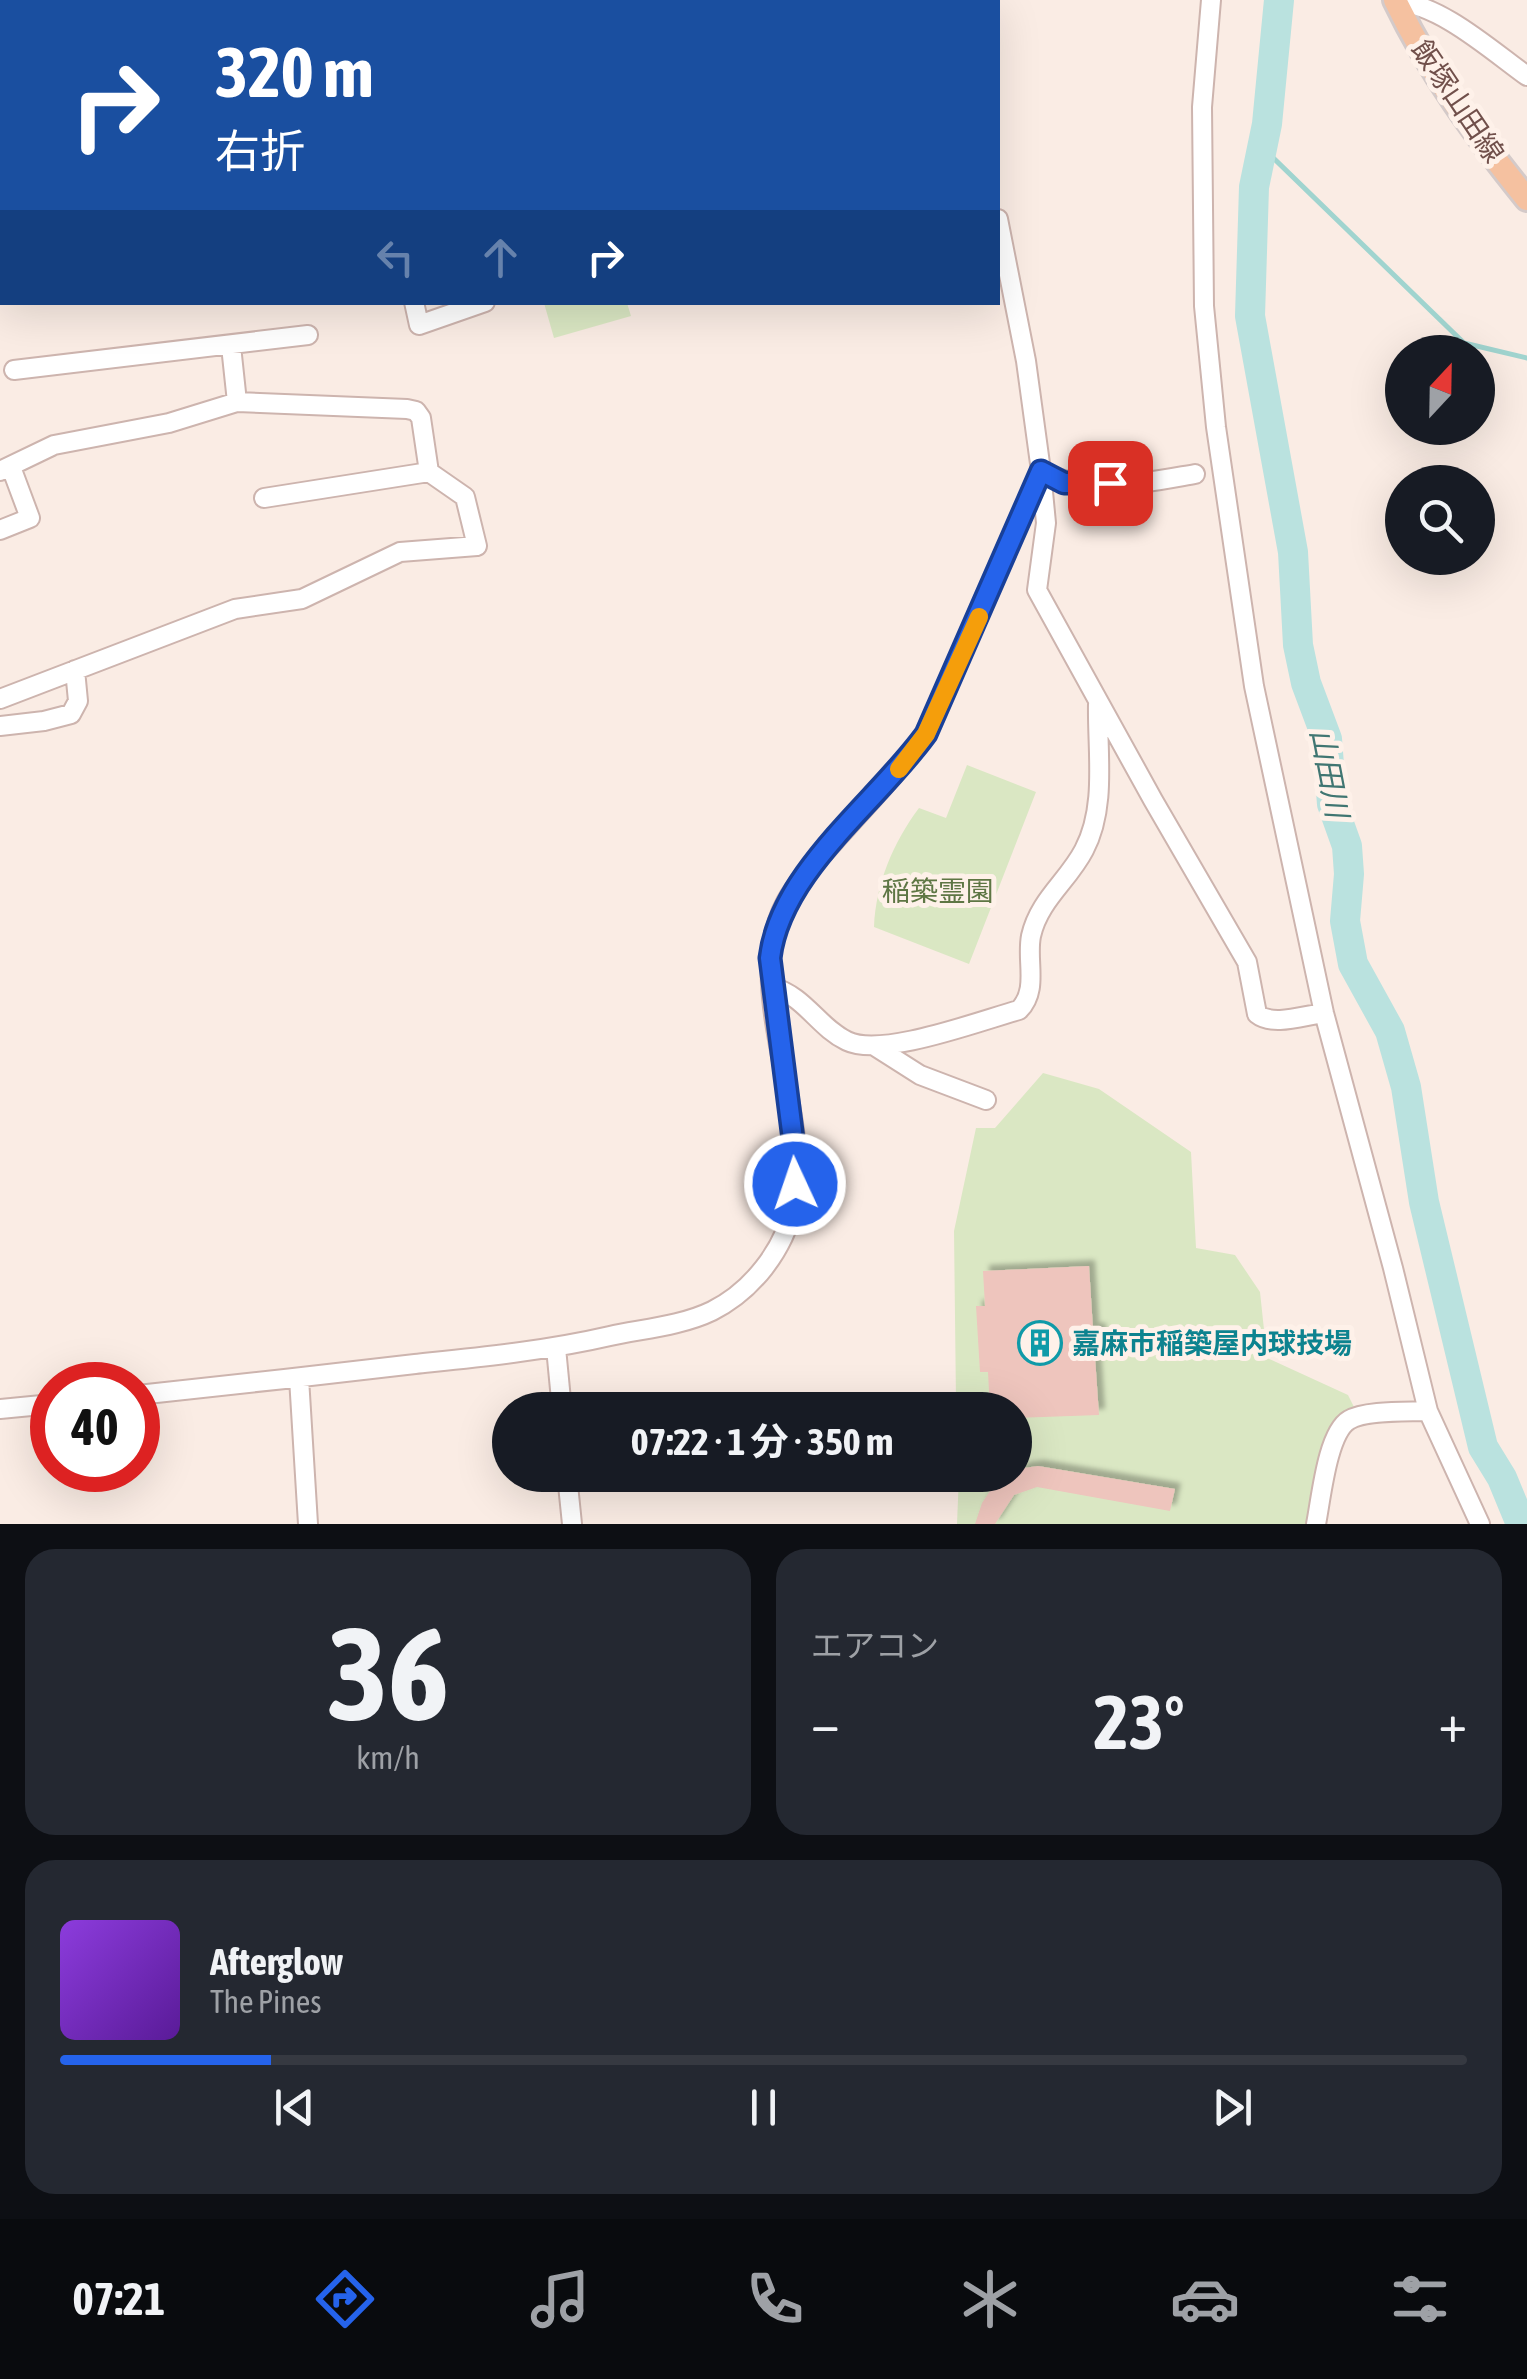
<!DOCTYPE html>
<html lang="ja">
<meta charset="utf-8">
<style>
:root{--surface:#171b24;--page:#242831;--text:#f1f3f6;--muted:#9ea1a6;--line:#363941;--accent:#2563eb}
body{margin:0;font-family:"Asap Condensed","Noto Sans JP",sans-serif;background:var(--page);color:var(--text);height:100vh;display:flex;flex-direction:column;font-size:38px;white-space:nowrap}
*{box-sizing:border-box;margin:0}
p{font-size:32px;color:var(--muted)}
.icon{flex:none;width:55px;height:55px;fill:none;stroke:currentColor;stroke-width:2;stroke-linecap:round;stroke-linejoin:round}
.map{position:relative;height:1524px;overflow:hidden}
.details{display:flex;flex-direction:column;gap:25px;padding:25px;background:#0d0f14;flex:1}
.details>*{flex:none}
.top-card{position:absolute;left:0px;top:0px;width:1000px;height:305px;box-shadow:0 10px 40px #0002;background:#1a4fa0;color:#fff;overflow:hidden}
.needle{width:65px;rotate:22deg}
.controls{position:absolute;left:1385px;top:335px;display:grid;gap:20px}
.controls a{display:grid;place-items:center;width:110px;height:110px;border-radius:50%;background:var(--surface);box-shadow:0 10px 40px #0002;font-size:50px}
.speed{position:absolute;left:30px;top:1362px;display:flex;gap:20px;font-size:50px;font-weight:700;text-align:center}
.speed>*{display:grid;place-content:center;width:130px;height:130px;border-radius:50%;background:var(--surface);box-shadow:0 10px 40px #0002;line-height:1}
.speed .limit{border:15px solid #d22;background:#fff;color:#111}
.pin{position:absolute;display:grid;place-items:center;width:85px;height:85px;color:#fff;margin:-42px;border-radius:20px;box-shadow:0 5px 15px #0006}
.me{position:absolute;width:110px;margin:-55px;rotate:357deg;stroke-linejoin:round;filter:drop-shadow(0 0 8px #0008)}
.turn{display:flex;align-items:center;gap:35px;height:210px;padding:0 50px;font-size:45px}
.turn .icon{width:130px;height:130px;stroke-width:2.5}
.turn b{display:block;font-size:70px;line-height:85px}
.lanes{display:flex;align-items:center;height:95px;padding:0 50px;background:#0003;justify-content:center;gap:50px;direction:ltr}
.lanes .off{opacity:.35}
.big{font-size:75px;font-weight:700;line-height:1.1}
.details .widget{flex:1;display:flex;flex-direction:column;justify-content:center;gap:15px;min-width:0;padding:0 35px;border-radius:30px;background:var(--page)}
.details .dial{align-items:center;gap:0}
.dial b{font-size:130px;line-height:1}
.song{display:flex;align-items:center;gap:30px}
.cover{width:120px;height:120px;border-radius:15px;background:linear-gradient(135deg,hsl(270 70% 55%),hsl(270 70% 35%))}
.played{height:10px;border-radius:5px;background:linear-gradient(90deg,var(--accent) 15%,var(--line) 15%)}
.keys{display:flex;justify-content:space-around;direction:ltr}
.heat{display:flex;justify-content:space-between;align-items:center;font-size:55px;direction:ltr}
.details .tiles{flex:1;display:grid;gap:25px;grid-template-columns:1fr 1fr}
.widget:last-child{grid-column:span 2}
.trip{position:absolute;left:492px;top:1392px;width:540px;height:100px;border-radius:50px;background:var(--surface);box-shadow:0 10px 40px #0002;font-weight:700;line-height:100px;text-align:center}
.menu{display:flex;height:160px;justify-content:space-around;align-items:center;background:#090b0e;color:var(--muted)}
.menu .icon{width:70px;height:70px}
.menu .selected{color:var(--accent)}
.menu b{font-size:45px;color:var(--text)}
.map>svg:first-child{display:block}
.green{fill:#dae7c3}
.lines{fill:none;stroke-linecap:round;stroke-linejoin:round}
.stream{stroke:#a0d4cf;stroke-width:5}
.river{stroke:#bae2df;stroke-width:30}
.building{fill:#eec5bd;filter:url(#shadow)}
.minor-casing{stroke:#cdb4ae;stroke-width:22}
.major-casing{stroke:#d4cac9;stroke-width:28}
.minor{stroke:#fff;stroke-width:18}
.major{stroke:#f5c1a0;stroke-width:22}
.route-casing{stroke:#184099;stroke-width:25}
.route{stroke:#2563eb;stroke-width:18}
.slow{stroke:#f59e0b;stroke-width:18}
.labels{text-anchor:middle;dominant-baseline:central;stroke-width:10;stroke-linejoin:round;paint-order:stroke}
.street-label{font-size:28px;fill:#71504b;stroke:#fef1e9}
.park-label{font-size:28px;fill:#5e7644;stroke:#fef1e9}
.culture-label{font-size:28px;font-weight:bold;fill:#0d838f;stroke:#fef1e9;text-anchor:start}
.water-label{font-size:30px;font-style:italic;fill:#407672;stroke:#fef1e9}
</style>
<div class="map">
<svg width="1527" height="1524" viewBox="0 0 1527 1524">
<defs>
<filter id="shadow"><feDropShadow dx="6" dy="-6" stdDeviation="2.5" flood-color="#0004"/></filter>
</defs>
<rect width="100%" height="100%" fill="#faece4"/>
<path class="green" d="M 544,303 L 627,303 L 631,316 L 554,338 Z
M 967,765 L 1036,792 L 969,964 L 874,927 C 876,883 893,843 919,808 L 946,818 Z
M 1043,1073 L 1099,1089 L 1191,1152 L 1196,1248 L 1235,1255 L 1260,1292 L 1267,1358 L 1348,1395 L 1356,1411 L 1328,1439 L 1313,1524 L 957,1524 L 959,1475 L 1015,1475 L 1015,1410 L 964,1410 L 956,1402 L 954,1231 L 976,1128 L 995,1128 Z"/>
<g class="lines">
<path class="stream" d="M 1262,147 L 1464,343 L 1527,358"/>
<path class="river" d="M 1279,0 L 1267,124 L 1254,187 L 1250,316 L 1293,552 L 1298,645 L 1306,683 L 1327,739 L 1332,804 L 1347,846 L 1349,874 L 1345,921 L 1353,964 L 1390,1031 L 1406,1087 L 1424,1202 L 1483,1447 L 1502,1478 L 1521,1524"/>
</g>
<path class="building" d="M 1089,1266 L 1093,1329 L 1100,1329 L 1102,1356 L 1095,1357 L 1099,1415 L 1015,1418 L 1015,1410 L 990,1410 L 988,1372 L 980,1372 L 976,1306 L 985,1306 L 983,1271 Z
M 1038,1466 L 1175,1489 L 1170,1511 L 1037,1487 L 1014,1495 L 995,1524 L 975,1524 L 982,1503 L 992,1488 L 1024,1468 Z"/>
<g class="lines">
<g class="minor-casing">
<path id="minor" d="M 382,0 L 401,2
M 963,0 L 963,2
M 1211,0 L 1202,107 L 1204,306 L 1216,427 L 1254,686 L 1324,1013 L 1393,1268 L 1428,1411 L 1480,1524
M 912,2 L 920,0
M 1396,2 C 1439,3 1492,51 1527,76
M 998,219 L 1026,361 L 1041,471 L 1046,523 L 1037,590 L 1153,800 L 1247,962 L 1257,1014 C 1273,1027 1305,1015 1324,1013
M 0,271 L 2,270
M 414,302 L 419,325 L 485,302
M 231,346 L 237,402
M 14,370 L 308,335
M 0,471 L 54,445 L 169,423 L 237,402 L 407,409 L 416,411 L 421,418 L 429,472 L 465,497 L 477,546 L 400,552 L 302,599 L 235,609 L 0,699
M 1041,471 C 1088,496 1144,483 1195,474
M 264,498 L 429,472
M 0,530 L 30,518 L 11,467
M 0,726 L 44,721 L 71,714 L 78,701 L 75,670
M 772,987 C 805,996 818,1027 847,1041 C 882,1058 979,1021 1019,1010 C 1039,990 1026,961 1031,936 C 1039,900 1068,881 1084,850 C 1107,807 1097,751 1098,704
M 876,1047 L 920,1075 L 986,1100
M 556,1348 L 562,1410
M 299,1378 L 308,1524
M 138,1395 C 230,1385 323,1375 415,1364 C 481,1357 545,1351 610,1336 C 642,1329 681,1326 712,1311 C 752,1291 784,1250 793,1207 C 814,1114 740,987 786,902 C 800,877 820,858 838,837 C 869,803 899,771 926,734 L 1041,471
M 0,1409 L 52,1404
M 567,1475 L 572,1524
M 1316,1524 C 1321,1500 1327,1433 1349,1420 C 1365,1410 1408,1412 1428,1411"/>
</g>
<g class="major-casing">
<path id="major" d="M 1395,0 C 1430,73 1476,136 1527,199"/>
</g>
<use href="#minor" class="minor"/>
<use href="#major" class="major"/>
</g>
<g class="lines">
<g class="route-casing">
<path id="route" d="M 795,1184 L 796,1163 L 770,958 C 780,872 876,803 926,734 L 1041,471 L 1064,483 L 1110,483"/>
</g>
<use href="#route" class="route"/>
<path class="slow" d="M 899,769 L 926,734 L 979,617"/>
</g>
<defs>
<g id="building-ring" transform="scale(2.25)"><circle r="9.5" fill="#fef1e9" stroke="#0f9aa8" stroke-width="1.5"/><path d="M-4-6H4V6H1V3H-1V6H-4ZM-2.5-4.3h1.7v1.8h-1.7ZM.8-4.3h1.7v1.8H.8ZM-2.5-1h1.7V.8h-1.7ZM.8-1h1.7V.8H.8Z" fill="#0f9aa8"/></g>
</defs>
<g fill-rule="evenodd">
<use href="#building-ring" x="1040" y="1343"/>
</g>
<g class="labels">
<g class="street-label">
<text transform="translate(1458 101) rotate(56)">飯塚山田線</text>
</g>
<g class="park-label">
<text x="938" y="891">稲築霊園</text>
</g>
<g class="culture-label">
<text x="1072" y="1343">嘉麻市稲築屋内球技場</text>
</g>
<g class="water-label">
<text transform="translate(1330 773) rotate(79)">山田川</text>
</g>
</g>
</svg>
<div class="controls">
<a><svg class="needle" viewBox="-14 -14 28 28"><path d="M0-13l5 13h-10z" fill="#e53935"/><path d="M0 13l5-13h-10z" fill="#9ea1a6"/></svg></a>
<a><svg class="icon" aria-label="search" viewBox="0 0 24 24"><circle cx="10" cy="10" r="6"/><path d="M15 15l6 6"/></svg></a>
</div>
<div class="speed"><div class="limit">40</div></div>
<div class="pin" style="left:1110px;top:483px;background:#d93025"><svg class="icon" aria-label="arrive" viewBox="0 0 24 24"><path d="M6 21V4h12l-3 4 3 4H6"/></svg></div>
<svg class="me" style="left:795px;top:1184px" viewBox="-20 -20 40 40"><circle r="17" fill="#2563eb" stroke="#fff" stroke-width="3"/><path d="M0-11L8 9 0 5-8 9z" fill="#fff"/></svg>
<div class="trip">07:22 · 1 分 · 350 m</div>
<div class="top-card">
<div class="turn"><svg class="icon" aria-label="right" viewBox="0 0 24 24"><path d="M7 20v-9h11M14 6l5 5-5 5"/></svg><div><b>320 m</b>右折</div></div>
<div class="lanes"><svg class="icon off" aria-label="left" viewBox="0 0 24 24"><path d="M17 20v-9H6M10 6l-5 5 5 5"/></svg><svg class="icon off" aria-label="ahead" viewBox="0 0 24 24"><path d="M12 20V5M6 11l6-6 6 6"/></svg><svg class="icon" aria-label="right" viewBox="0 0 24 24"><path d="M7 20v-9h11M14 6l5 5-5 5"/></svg></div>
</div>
</div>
<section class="details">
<div class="tiles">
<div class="widget dial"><b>36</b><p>km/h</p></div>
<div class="widget"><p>エアコン</p>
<div class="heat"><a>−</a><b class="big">23°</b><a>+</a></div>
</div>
<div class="widget">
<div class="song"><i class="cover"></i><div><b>Afterglow</b><p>The Pines</p></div></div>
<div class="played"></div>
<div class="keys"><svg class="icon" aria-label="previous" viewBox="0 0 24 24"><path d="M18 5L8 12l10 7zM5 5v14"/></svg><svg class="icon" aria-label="pause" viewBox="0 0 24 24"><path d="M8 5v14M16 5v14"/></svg><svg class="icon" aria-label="next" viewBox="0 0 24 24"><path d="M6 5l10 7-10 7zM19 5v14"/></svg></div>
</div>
</div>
</section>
<nav class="menu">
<b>07:21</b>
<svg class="icon selected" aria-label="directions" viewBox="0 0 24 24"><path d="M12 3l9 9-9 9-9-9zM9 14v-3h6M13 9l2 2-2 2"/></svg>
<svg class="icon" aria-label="music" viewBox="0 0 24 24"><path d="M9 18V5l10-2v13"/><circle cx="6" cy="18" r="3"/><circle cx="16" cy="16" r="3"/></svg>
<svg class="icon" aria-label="phone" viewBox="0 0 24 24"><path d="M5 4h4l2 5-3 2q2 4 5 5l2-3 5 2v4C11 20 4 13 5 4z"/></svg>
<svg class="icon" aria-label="climate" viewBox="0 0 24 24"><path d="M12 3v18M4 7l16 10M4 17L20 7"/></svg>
<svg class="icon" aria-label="car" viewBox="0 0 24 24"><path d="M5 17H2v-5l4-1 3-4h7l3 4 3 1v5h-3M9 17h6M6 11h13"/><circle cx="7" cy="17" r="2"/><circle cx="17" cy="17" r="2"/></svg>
<svg class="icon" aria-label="filters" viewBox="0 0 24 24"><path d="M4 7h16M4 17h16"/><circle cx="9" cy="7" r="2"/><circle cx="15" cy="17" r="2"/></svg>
</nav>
